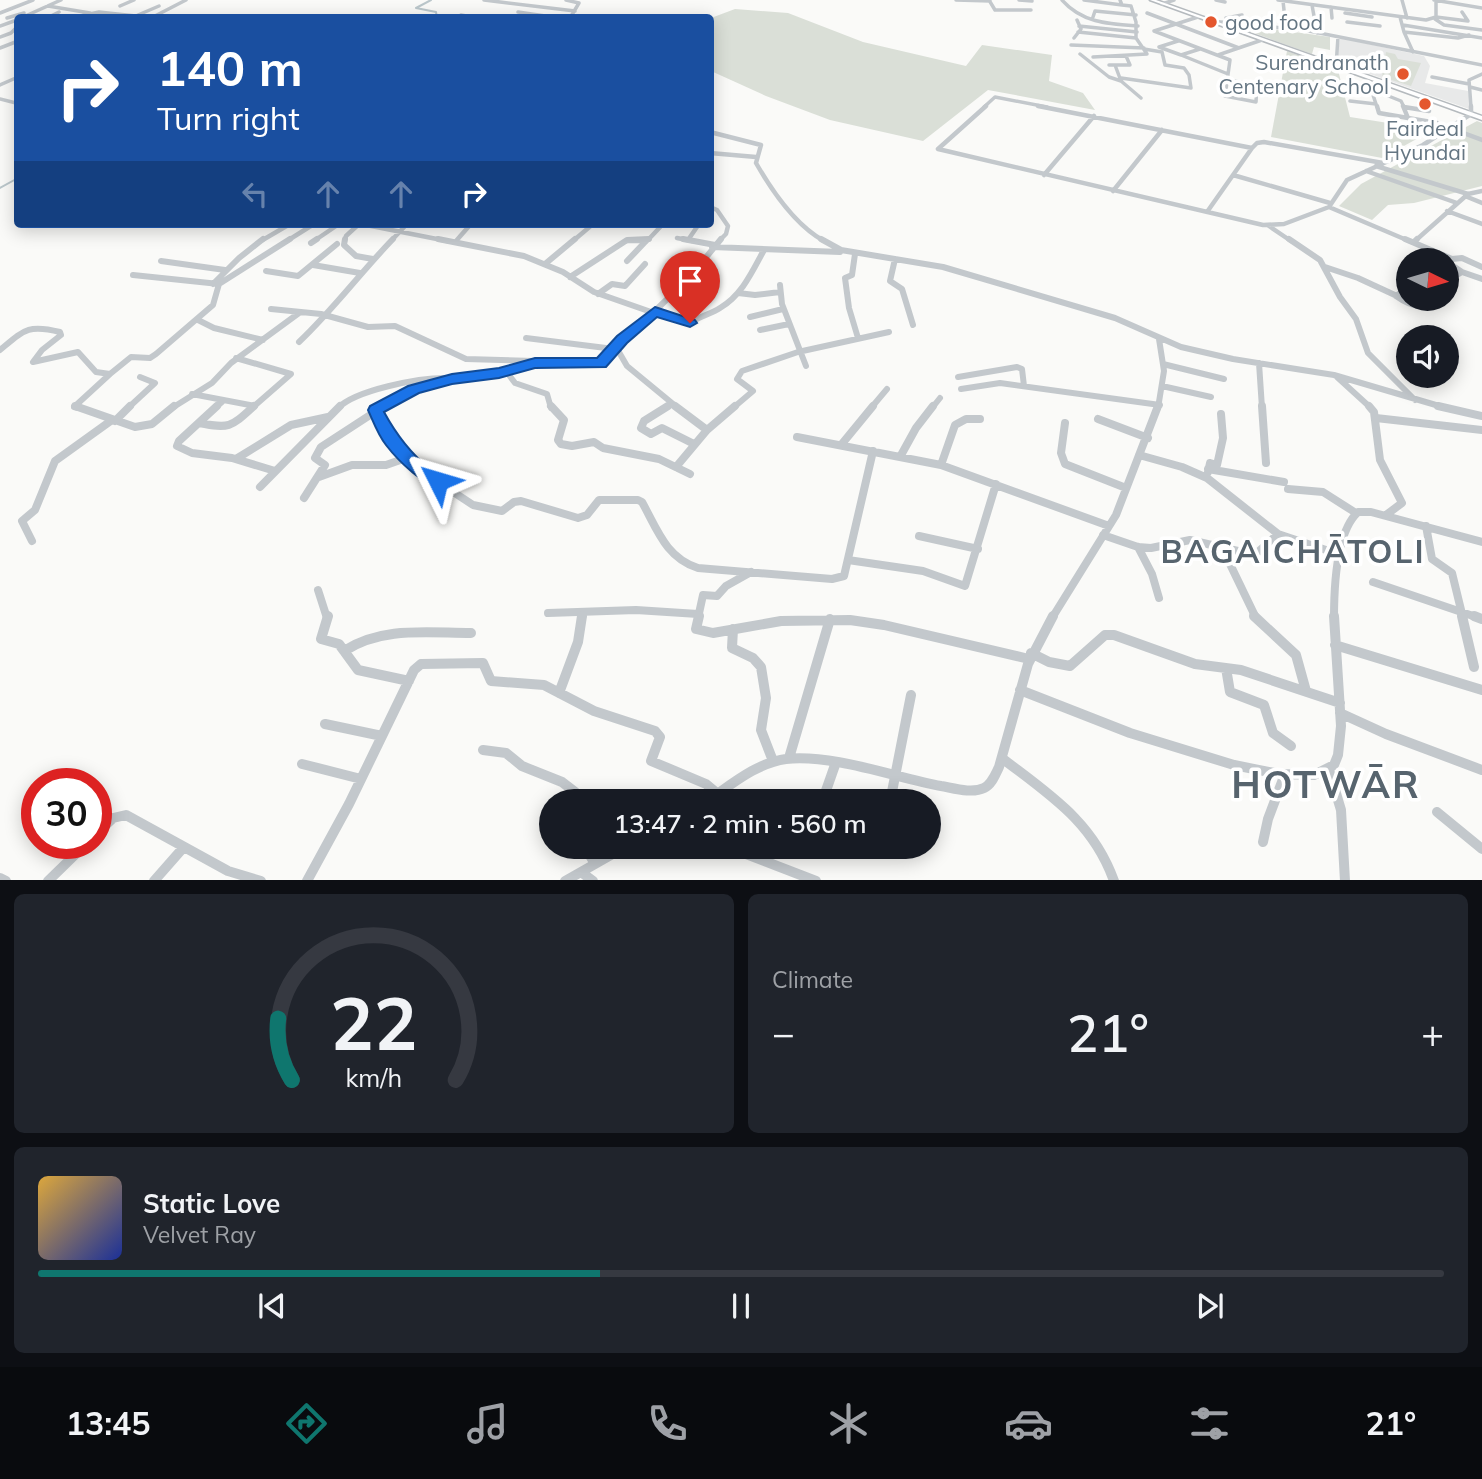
<!DOCTYPE html>
<meta charset="utf-8">
<style>
:root{--surface:#171b24;--page:#20242c;--text:#f1f3f6;--muted:#9ea1a6;--line:#363941;--accent:#0f766e}
body{margin:0;font-family:Mulish,sans-serif;background:var(--page);color:var(--text);height:100vh;display:flex;flex-direction:column;font-size:26px;white-space:nowrap}
*{box-sizing:border-box;margin:0}
p{font-size:23px;color:var(--muted)}
.icon{flex:none;width:38px;height:38px;fill:none;stroke:currentColor;stroke-width:2;stroke-linecap:round;stroke-linejoin:round}
.map{position:relative;height:880px;overflow:hidden}
.drawer{display:flex;flex-direction:column;gap:14px;padding:14px;background:#0d0f14;flex:1}
.drawer>*{flex:none}
.banner{position:absolute;left:14px;top:14px;width:700px;height:214px;border-radius:7px;box-shadow:0 4px 18px #0003;background:#1a4fa0;color:#fff;overflow:hidden}
.needle{width:46px;rotate:95deg}
.tools{position:absolute;left:1396px;top:248px;display:grid;gap:14px}
.tools a{display:grid;place-items:center;width:63px;height:63px;border-radius:50%;background:var(--surface);box-shadow:0 4px 18px #0003;font-size:35px}
.speed{position:absolute;left:21px;top:768px;display:flex;gap:14px;font-size:35px;font-weight:700;text-align:center}
.speed>*{display:grid;place-content:center;width:91px;height:91px;border-radius:50%;background:var(--surface);box-shadow:0 4px 18px #0003;line-height:1}
.speed .limit{border:10px solid #d22;background:#fff;color:#111}
.pin{position:absolute;display:grid;place-items:center;width:60px;height:60px;color:#fff;margin:-72px -30px;border-radius:50% 50% 50% 0;rotate:-45deg;box-shadow:0 0 7px #0007}
.pin .icon{rotate:45deg}
.me{position:absolute;width:77px;margin:-38px;rotate:310deg;stroke-linejoin:round;filter:drop-shadow(0 0 5px #0008)}
.turn{display:flex;align-items:center;gap:24px;height:147px;padding:0 28px;font-size:32px}
.turn .icon{width:91px;height:91px;stroke-width:2.5}
.turn b{display:block;font-size:49px;line-height:60px}
.lanes{display:flex;align-items:center;height:66px;padding:0 28px;background:#0003;justify-content:center;gap:35px;direction:ltr}
.lanes .off{opacity:.35}
.big{font-size:52px;font-weight:600;line-height:1.1}
.drawer .tile{flex:1;display:flex;flex-direction:column;justify-content:center;gap:10px;min-width:0;padding:0 24px;border-radius:10px;background:var(--page)}
.drawer .dial{align-items:center;gap:0}
.dial svg{height:182px;overflow:visible;fill:none;stroke:var(--line);stroke-width:7;stroke-linecap:round;text-anchor:middle}
.dial text{fill:var(--text);stroke:none}
.song{display:flex;align-items:center;gap:21px}
.cover{width:84px;height:84px;border-radius:10px;background:linear-gradient(135deg,hsl(40 70% 55%),hsl(230 70% 35%))}
.played{height:7px;border-radius:4px;background:linear-gradient(90deg,var(--accent) 40%,var(--line) 40%)}
.keys{display:flex;justify-content:space-around;direction:ltr}
.heat{display:flex;justify-content:space-between;align-items:center;font-size:38px;direction:ltr}
.drawer .tiles{flex:1;display:grid;gap:14px;grid-template-columns:1fr 1fr}
.tile:last-child{grid-column:span 2}
.trip{position:absolute;left:539px;top:789px;width:402px;height:70px;border-radius:35px;background:var(--surface);box-shadow:0 4px 18px #0003;font-weight:600;line-height:70px;text-align:center}
.tabs{display:flex;height:112px;justify-content:space-around;align-items:center;background:#090b0e;color:var(--muted)}
.tabs .icon{width:49px;height:49px}
.tabs .on{color:var(--accent)}
.tabs b{font-size:32px;color:var(--text)}
.map>svg:first-child{display:block}
.built{fill:#e8e9e9}
.green{fill:#dadfd7}
.lines{fill:none;stroke-linecap:round;stroke-linejoin:round}
.stream{stroke:#bbc7cb;stroke-width:2}
.major-casing{stroke:#b5babe;stroke-width:3}
.minor-far4{stroke:#c3c8cc;stroke-width:3.5}
.minor-far3{stroke:#c3c8cc;stroke-width:4.5}
.minor-far2{stroke:#c3c8cc;stroke-width:6}
.minor-far1{stroke:#c3c8cc;stroke-width:8}
.minor{stroke:#c3c8cc;stroke-width:10}
.major{fill:#fff;fill-rule:evenodd}
.route{fill:#1a73e8;stroke:#114b97;stroke-width:2}
.poi-dot{fill:#e4572e;stroke:#fff;stroke-width:2.5}
.labels{text-anchor:middle;dominant-baseline:central;stroke-width:7;stroke-linejoin:round;paint-order:stroke}
.far-poi-label{font-size:21px;fill:#657683;stroke:#fff;text-anchor:start}
.district-label{font-size:32px;font-weight:bold;letter-spacing:2px;fill:#57646e;stroke:#fff}
.near-district-label{font-size:38px;font-weight:bold;letter-spacing:2px;fill:#57646e;stroke:#fff}
</style>
<div class="map">
<svg width="1482" height="881" viewBox="0 0 1482 881">
<rect width="100%" height="100%" fill="#fafaf8"/>
<path class="built" d="M 1340,38 L 1424,56 L 1430,66 L 1425,83 L 1468,91 L 1472,110 L 1356,69 L 1358,63 L 1337,59 Z"/>
<path class="green" d="M 735,9 L 788,13 L 863,42 L 966,66 L 982,45 L 1052,55 L 1049,81 L 1083,93 L 1095,110 L 988,90 L 923,141 L 830,120 L 766,96 L 711,71 L 711,18 Z
M 1223,22 L 1330,37 L 1330,50 L 1314,47 L 1312,54 Z
M 1287,51 L 1338,70 L 1350,117 L 1433,130 L 1382,158 L 1271,137 Z
M 1386,52 L 1395,54 L 1398,59 L 1421,63 L 1411,86 L 1382,77 Z
M 1477,121 L 1482,123 L 1482,186 L 1414,203 L 1388,205 L 1372,220 L 1339,206 L 1361,184 Z"/>
<g class="lines">
<path class="stream" d="M 431,0 L 416,8 L 436,12 L 437,18
M 0,188 L 18,178"/>
<g class="major-casing">
<path id="major" d="M 1150,0 L 1156,0 L 1482,116 L 1482,120 Z"/>
</g>
<path class="minor-far4" d="M 484,0 L 575,11
M 566,0 L 579,3 L 570,18
M 956,0 L 990,1
M 989,0 L 995,10 L 1031,10
M 1019,0 L 1032,1
M 1062,0 C 1082,23 1109,24 1138,26
M 1084,0 L 1122,5
M 1216,0 L 1225,2
M 1278,0 L 1426,20 L 1436,17 L 1436,0
M 1402,0 L 1407,18
M 1434,0 L 1482,8
M 1283,1 L 1286,28
M 1162,4 L 1174,0
M 1312,5 L 1317,33
M 48,6 L 90,13
M 120,6 L 134,0
M 1331,7 L 1332,18
M 518,12 L 559,18
M 0,13 L 33,0
M 1147,13 L 1239,48
M 1345,13 L 1372,17
M 138,15 L 159,6
M 461,15 L 477,18
M 153,17 L 186,0
M 1093,17 L 1095,11 L 1136,15
M 1198,17 L 1154,31 L 1230,60 L 1225,96 L 1256,102 L 1257,85
M 1400,17 L 1404,32 L 1458,38 L 1469,35
M 1436,17 L 1468,21 L 1462,12
M 7,18 L 24,13
M 21,18 L 61,0
M 47,18 L 59,12
M 71,18 L 99,12 L 154,18
M 1226,18 L 1242,15
M 1435,19 L 1444,25 L 1482,30
M 1210,21 L 1304,30 L 1482,65
M 1347,22 L 1380,26
M 1403,25 L 1482,38
M 0,26 L 14,21
M 1079,26 L 1137,32
M 1078,32 L 1136,38
M 1404,32 L 1413,52
M 0,37 L 11,33 L 18,26
M 1074,38 L 1081,29 L 1077,20
M 1178,41 L 1159,47 L 1181,55
M 1071,45 L 1144,48
M 0,48 L 18,41
M 1200,49 L 1181,55 L 1228,74
M 1080,54 L 1109,77 L 1121,81
M 1218,55 L 1262,40
M 1093,57 L 1147,54 L 1136,38 L 1136,22 L 1131,6 L 1122,5 L 1120,0
M 1109,65 L 1130,65 L 1126,56
M 1115,65 L 1121,81 L 1141,98
M 1336,66 L 1338,37
M 1432,77 L 1469,84
M 1121,78 L 1191,88 L 1189,75 L 1184,68 L 1165,65 L 1162,52 L 1144,49
M 1228,80 L 1270,87
M 0,85 L 18,77
M 1470,87 L 1482,90
M 1371,89 L 1401,101 L 1404,107
M 0,99 L 16,103
M 1350,101 L 1376,104
M 984,107 L 995,97 L 1047,107
M 1377,107 L 1371,89 L 1384,83
M 1471,107 L 1469,80 L 1482,74"/>
<path class="minor-far3" d="M 986,106 L 938,149 L 1263,225 L 1284,224 L 1329,207 L 1347,180 L 1423,145 L 1471,114 L 1471,106
M 1038,106 L 1252,148 L 1257,143 L 1264,142 L 1383,163
M 1377,106 L 1379,113 L 1437,123
M 1403,106 L 1408,118
M 1404,107 L 1429,111
M 1450,128 L 1482,140
M 710,132 L 761,145 L 756,163 C 772,191 795,225 824,241
M 710,153 L 756,157
M 1376,166 L 1468,194 L 1482,191
M 1366,171 L 1457,203
M 1044,175 L 1094,116
M 1233,175 L 1330,203
M 1113,191 L 1162,130
M 1465,196 L 1482,203
M 710,207 L 717,210 L 728,226 L 726,234 L 719,241
M 1329,207 L 1409,241
M 1447,211 L 1482,224
M 1207,212 L 1252,148
M 361,224 L 447,241
M 1269,226 L 1291,241
M 677,238 L 692,241
M 688,240 L 699,224
M 261,241 L 290,224
M 287,241 L 314,224
M 314,241 L 339,224
M 345,241 L 346,236 L 359,224
M 391,241 L 407,224
M 456,241 L 470,225 L 468,224
M 573,241 L 593,224
M 626,241 L 643,241
M 647,241 L 663,224
M 1415,241 L 1468,194"/>
<path class="minor-far2" d="M 345,239 L 344,245 L 356,256 L 373,259
M 438,239 L 524,256 L 563,272 L 594,292 L 654,313
M 683,239 L 715,245
M 821,239 L 841,250 L 943,267 L 1115,318 L 1181,347 L 1233,359 L 1334,375 L 1446,408
M 1289,239 L 1320,260 L 1340,297 L 1356,319 L 1368,353 L 1415,400
M 1405,239 L 1452,259 L 1450,264 L 1462,272 L 1447,281
M 1414,242 L 1417,239
M 311,243 L 317,239
M 712,247 L 840,252
M 855,254 L 852,275 L 845,278 L 849,308 L 858,338
M 895,259 L 890,281 L 902,289 L 913,325
M 1452,259 L 1462,258 L 1482,267
M 161,261 L 225,270
M 627,261 L 645,242
M 545,264 L 575,239
M 313,265 L 360,273
M 1325,267 L 1358,278 L 1397,296
M 266,271 L 298,276 L 337,244
M 1462,272 L 1482,279
M 133,275 L 219,284 L 290,239
M 570,277 L 627,240 L 649,239
M 213,284 L 239,258 L 263,239
M 780,285 L 782,304 L 806,366
M 1409,287 L 1396,296 C 1413,308 1424,309 1442,299
M 1447,289 L 1452,293 L 1447,296
M 738,293 L 755,295 L 780,292
M 598,294 L 612,284 L 625,286 L 645,264
M 271,309 L 321,314 L 368,327 L 395,326 L 466,359 L 601,363 L 690,277 L 721,239
M 655,312 L 690,323 C 700,316 711,314 720,308 C 742,295 752,272 764,250
M 750,317 L 783,309
M 198,320 L 214,328 L 263,340
M 760,330 L 789,324
M 526,338 L 614,349
M 299,342 C 333,310 360,273 393,239
M 616,347 L 627,366 L 678,408
M 0,350 C 24,330 28,324 60,332 L 61,335 L 42,350 L 33,362 L 78,352 L 96,372 L 110,374 L 131,357 L 150,358 L 156,354 L 213,305 L 219,284
M 236,358 L 291,374 L 252,408
M 1259,363 L 1262,408
M 1163,364 L 1224,379
M 506,371 L 515,383 L 547,394 L 551,408
M 958,377 L 1017,367 L 1022,369 L 1024,386
M 1337,377 L 1371,408
M 1162,386 L 1211,397
M 961,389 L 1000,383 L 1160,405
M 192,394 L 255,406
M 78,408 L 74,407 L 110,374
M 128,408 L 155,383 L 140,377
M 172,408 L 212,383 L 231,363 L 299,313
M 215,408 L 222,402
M 338,408 C 356,390 418,378 445,378
M 381,408 C 426,378 477,378 528,365
M 665,408 L 672,404
M 733,408 L 753,391 L 737,379 L 742,371 L 798,352 L 889,332
M 871,408 L 887,389
M 932,408 L 940,398
M 1158,408 L 1164,371 L 1159,339"/>
<path class="minor-far1" d="M 75,406 L 135,427 L 152,424 L 174,406
M 217,406 L 179,441 L 177,446 L 192,453 L 232,458 L 275,471
M 551,406 L 564,420 L 558,440 L 561,444 L 572,446 L 594,442 L 603,448 L 659,459 L 690,474
M 668,406 L 644,421 L 641,428 L 651,434 L 662,428 L 694,444
M 675,406 L 707,430
M 1262,406 L 1266,463
M 1369,406 L 1374,412 L 1380,460 L 1402,503 L 1386,515
M 1438,406 L 1482,416
M 375,410 L 391,441 L 423,472 L 473,505 L 502,511 L 514,502 L 521,501 L 578,518 L 587,515 L 599,500 L 638,500 L 642,502 C 657,529 666,558 698,568 L 832,579 L 844,576 L 873,451
M 1376,418 L 1482,430
M 1098,419 L 1148,438
M 115,421 L 130,406
M 199,423 C 230,429 231,427 254,406
M 1065,423 L 1061,453 L 1065,464 L 1126,488
M 797,437 L 941,465 L 1109,526
M 841,445 L 873,406
M 1139,455 L 1182,467 L 1207,478 L 1278,534
M 900,457 L 916,428 L 933,406
M 236,459 L 291,425 L 328,417
M 941,465 L 955,425 L 966,419 L 980,419
M 676,467 L 707,430 L 735,406
M 1208,469 L 1284,482
M 1208,472 L 1210,463 L 1217,465 L 1223,438 L 1221,414
M 319,477 L 352,465 L 386,465 L 409,457
M 260,487 L 340,406
M 1288,489 L 1323,492 L 1356,513
M 304,498 L 325,465 L 315,458 L 321,447 L 384,406
M 1426,526 L 1432,559 L 1452,573 L 1463,618
M 1103,535 L 1138,547 L 1151,548 L 1190,540 L 1251,554 L 1258,552 L 1278,534 L 1338,554
M 919,536 L 978,549
M 32,541 L 22,521 L 35,510 L 55,461 L 112,420
M 1138,547 L 1152,574 L 1159,598
M 1228,551 L 1229,562 L 1256,618
M 848,560 L 923,571 L 965,586 L 996,484
M 1373,582 L 1479,618
M 318,590 L 327,618
M 548,613 L 636,610 L 698,614
M 582,618 L 583,613
M 698,618 L 703,595 L 717,596 L 726,586 L 751,572
M 1052,618 L 1116,515 L 1158,406
M 1334,618 C 1334,590 1336,532 1358,512 L 1371,512 L 1482,542"/>
<path class="minor" d="M 328,616 L 321,639 L 339,644 L 358,670 L 409,681
M 699,616 L 696,629 L 713,633 L 781,621 L 850,620 L 884,625 L 1029,659
M 1254,616 L 1296,655 L 1306,691
M 1462,616 L 1474,667
M 1474,616 L 1482,619
M 733,629 L 732,648 L 753,658 L 761,667 L 766,698 L 761,730 L 773,761
M 1335,645 L 1482,690
M 344,651 C 382,626 428,633 471,633
M 1031,653 L 1049,662 L 1070,666 L 1105,635 L 1114,635 L 1195,664 L 1241,670 L 1340,703
M 1226,668 L 1230,692 L 1264,705 L 1273,733 L 1291,746
M 1020,690 L 1130,733 L 1234,765 L 1279,774 L 1314,775 L 1334,765 L 1338,755 L 1341,726 L 1334,616
M 559,693 L 578,642 L 582,616
M 1340,713 L 1386,734 L 1482,770
M 325,724 L 382,736
M 483,750 L 506,753 L 522,766 L 562,782 L 575,792 L 578,802
M 789,758 L 830,619
M 1003,759 C 1050,795 1093,822 1114,881
M 302,764 L 361,779
M 1329,770 L 1341,810 L 1345,881
M 706,802 C 731,785 756,763 786,759 C 833,754 894,777 941,786 C 953,788 972,794 984,788 C 992,784 995,775 999,767 L 1028,664 L 1053,616
M 822,802 L 835,765
M 890,802 L 911,695
M 1437,812 L 1482,849
M 96,834 L 113,818 L 126,815 L 228,871 L 261,881
M 1263,842 L 1268,819 L 1285,774
M 585,847 L 595,864
M 728,847 L 816,881
M 581,872 L 593,881
M 0,878 L 6,881
M 48,881 L 86,844
M 154,881 L 183,848
M 307,881 L 349,804 L 414,670 L 421,664 L 483,663 L 491,681 L 544,685 L 594,711 L 655,731 L 660,737 L 651,761 L 706,784 L 718,794
M 565,881 L 625,847"/>
<use href="#major" class="major"/>
</g>
<path class="route" d="M 655,307 L 695,320 L 697,323 L 690,327 L 657,317 L 627,343 L 606,367 L 535,368 L 499,378 L 452,384 L 419,393 L 384,412 C 396,434 409,452 429,468 C 435,472 442,474 446,481 L 444,486 C 427,491 396,458 386,445 C 378,435 373,421 368,410 L 370,406 L 408,386 L 452,374 L 499,368 L 535,358 L 597,358 L 617,336 Z"/>
<g class="poi-dot">
<circle cx="1211" cy="22" r="7"/>
<circle cx="1403" cy="74" r="7"/>
<circle cx="1425" cy="104" r="7"/>
</g>
<g class="labels">
<g class="far-poi-label">
<text x="1225" y="22">good food</text>
<text x="1389" y="62" text-anchor="end">Surendranath<tspan x="1389" dy="24">Centenary School</tspan></text>
<text x="1425" y="128" text-anchor="middle">Fairdeal<tspan x="1425" dy="24">Hyundai</tspan></text>
</g>
<g class="district-label">
<text x="1293" y="551">BAGAICHĀTOLI</text>
</g>
<g class="near-district-label">
<text x="1326" y="784">HOTWĀR</text>
</g>
</g>
</svg>
<div class="tools">
<a><svg class="needle" viewBox="-14 -14 28 28"><path d="M0-13l5 13h-10z" fill="#e53935"/><path d="M0 13l5-13h-10z" fill="#9ea1a6"/></svg></a>
<a><svg class="icon" aria-label="sound" viewBox="0 0 24 24"><path d="M4 9h4l5-4v14l-5-4H4zM17 9q2 3 0 6"/></svg></a>
</div>
<div class="speed"><div class="limit">30</div></div>
<div class="pin" style="left:690px;top:323px;background:#d93025"><svg class="icon" aria-label="arrive" viewBox="0 0 24 24"><path d="M6 21V4h12l-3 4 3 4H6"/></svg></div>
<svg class="me" style="left:438px;top:481px" viewBox="-20 -20 40 40"><path d="M0-17L14 15 0 8-14 15z" fill="#1a73e8" stroke="#fff" stroke-width="4"/></svg>
<div class="trip">13:47 · 2 min · 560 m</div>
<div class="banner">
<div class="turn"><svg class="icon" aria-label="right" viewBox="0 0 24 24"><path d="M7 20v-9h11M14 6l5 5-5 5"/></svg><div><b>140 m</b>Turn right</div></div>
<div class="lanes"><svg class="icon off" aria-label="left" viewBox="0 0 24 24"><path d="M17 20v-9H6M10 6l-5 5 5 5"/></svg><svg class="icon off" aria-label="ahead" viewBox="0 0 24 24"><path d="M12 20V5M6 11l6-6 6 6"/></svg><svg class="icon off" aria-label="ahead" viewBox="0 0 24 24"><path d="M12 20V5M6 11l6-6 6 6"/></svg><svg class="icon" aria-label="right" viewBox="0 0 24 24"><path d="M7 20v-9h11M14 6l5 5-5 5"/></svg></div>
</div>
</div>
<section class="drawer">
<div class="tiles">
<div class="tile dial"><svg viewBox="0 0 100 80">
<path d="M14 69A42 42 0 1 1 86 69"/>
<path d="M14 69A42 42 0 0 1 8 42" stroke="#0f766e"/>
<text x="50" y="56" font-size="32" font-weight="700">22</text>
<text x="50" y="72" font-size="11">km/h</text>
</svg></div>
<div class="tile"><p>Climate</p>
<div class="heat"><a>−</a><b class="big">21°</b><a>+</a></div>
</div>
<div class="tile">
<div class="song"><i class="cover"></i><div><b>Static Love</b><p>Velvet Ray</p></div></div>
<div class="played"></div>
<div class="keys"><svg class="icon" aria-label="previous" viewBox="0 0 24 24"><path d="M18 5L8 12l10 7zM5 5v14"/></svg><svg class="icon" aria-label="pause" viewBox="0 0 24 24"><path d="M8 5v14M16 5v14"/></svg><svg class="icon" aria-label="next" viewBox="0 0 24 24"><path d="M6 5l10 7-10 7zM19 5v14"/></svg></div>
</div>
</div>
</section>
<nav class="tabs">
<b>13:45</b>
<svg class="icon on" aria-label="directions" viewBox="0 0 24 24"><path d="M12 3l9 9-9 9-9-9zM9 14v-3h6M13 9l2 2-2 2"/></svg>
<svg class="icon" aria-label="music" viewBox="0 0 24 24"><path d="M9 18V5l10-2v13"/><circle cx="6" cy="18" r="3"/><circle cx="16" cy="16" r="3"/></svg>
<svg class="icon" aria-label="phone" viewBox="0 0 24 24"><path d="M5 4h4l2 5-3 2q2 4 5 5l2-3 5 2v4C11 20 4 13 5 4z"/></svg>
<svg class="icon" aria-label="climate" viewBox="0 0 24 24"><path d="M12 3v18M4 7l16 10M4 17L20 7"/></svg>
<svg class="icon" aria-label="car" viewBox="0 0 24 24"><path d="M5 17H2v-5l4-1 3-4h7l3 4 3 1v5h-3M9 17h6M6 11h13"/><circle cx="7" cy="17" r="2"/><circle cx="17" cy="17" r="2"/></svg>
<svg class="icon" aria-label="filters" viewBox="0 0 24 24"><path d="M4 7h16M4 17h16"/><circle cx="9" cy="7" r="2"/><circle cx="15" cy="17" r="2"/></svg>
<b>21°</b>
</nav>
